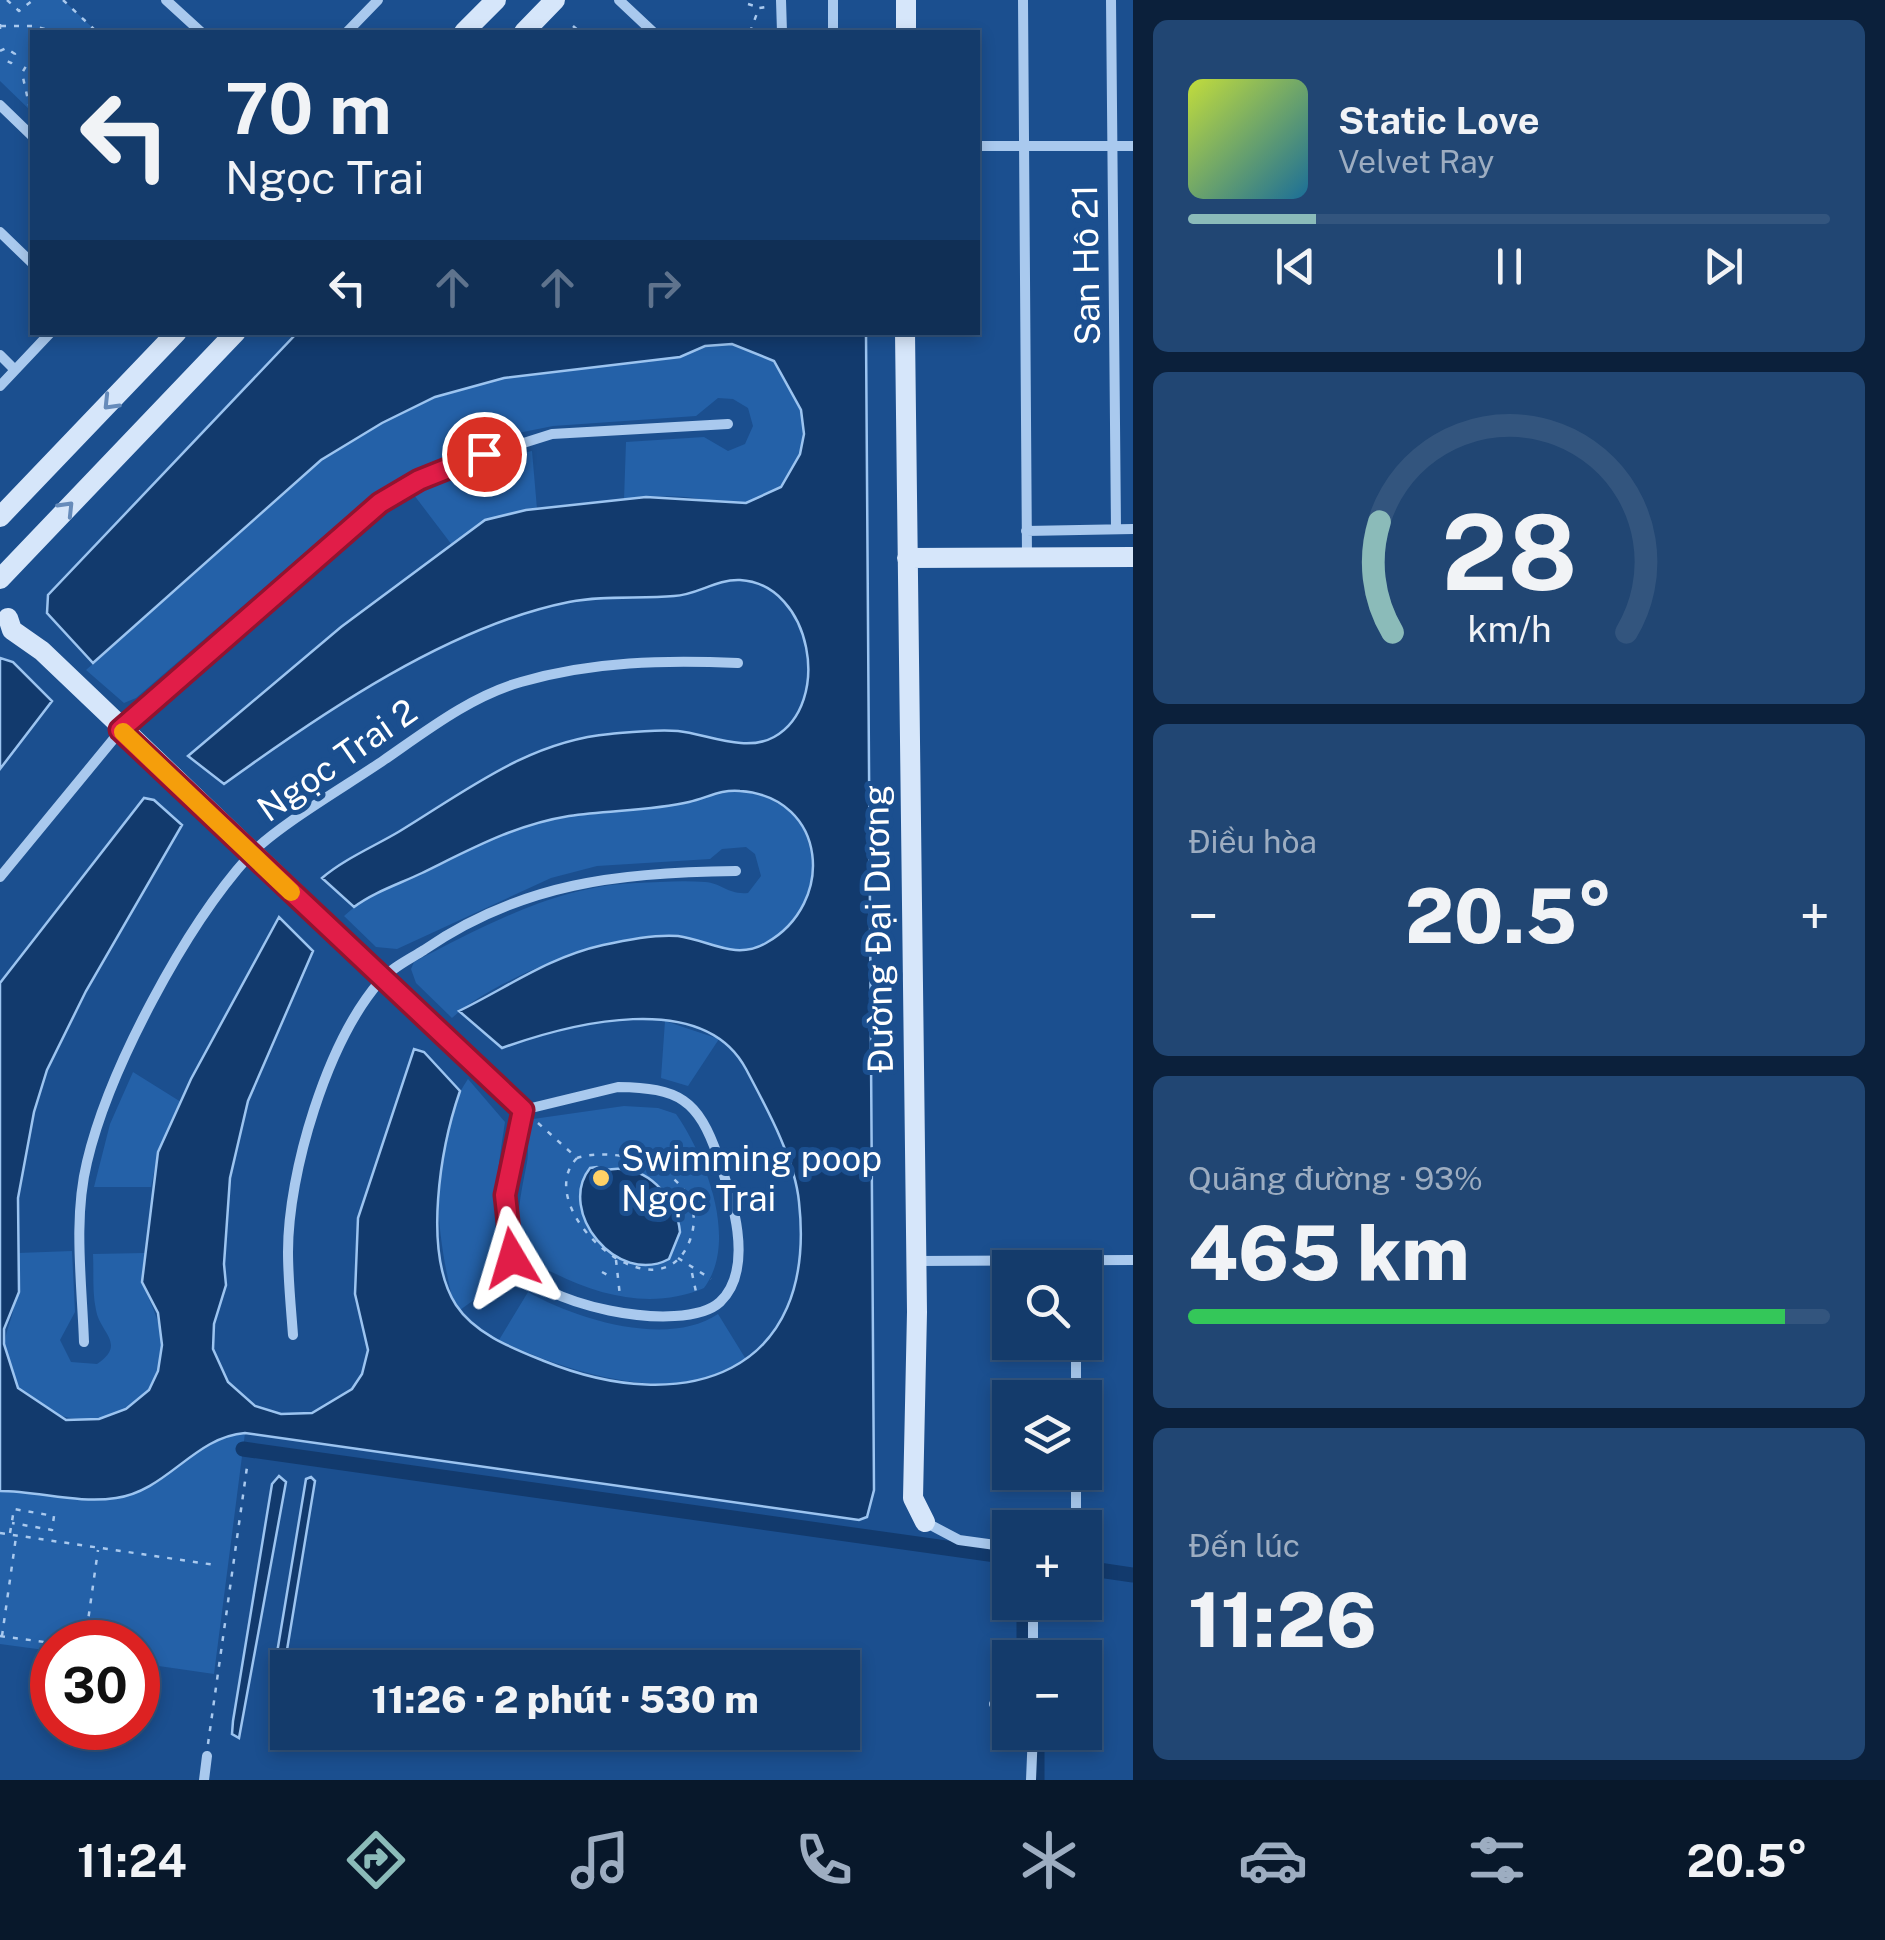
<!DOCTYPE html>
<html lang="vi">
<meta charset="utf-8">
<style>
:root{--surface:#143b6b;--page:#214673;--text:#f1f3f6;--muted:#9dadc1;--line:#33557e;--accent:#8bbbb9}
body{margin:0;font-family:"Public Sans",sans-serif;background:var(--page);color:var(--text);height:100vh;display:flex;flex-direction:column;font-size:38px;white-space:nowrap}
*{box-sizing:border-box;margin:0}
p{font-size:32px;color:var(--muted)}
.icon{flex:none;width:55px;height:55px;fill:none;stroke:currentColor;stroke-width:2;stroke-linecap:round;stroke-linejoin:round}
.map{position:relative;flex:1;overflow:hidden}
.details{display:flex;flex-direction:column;gap:20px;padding:20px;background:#0b203b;width:752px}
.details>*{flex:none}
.banner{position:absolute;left:30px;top:30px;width:950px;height:305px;border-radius:0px;box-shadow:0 5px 15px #0003,0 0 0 2px var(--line);background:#143b6b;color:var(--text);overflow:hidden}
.tools{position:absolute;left:992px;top:1250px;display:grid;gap:20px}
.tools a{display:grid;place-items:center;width:110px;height:110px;border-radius:0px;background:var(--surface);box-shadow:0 5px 15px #0003,0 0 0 2px var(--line);font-size:50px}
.speed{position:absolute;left:30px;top:1620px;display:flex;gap:20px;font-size:50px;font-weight:700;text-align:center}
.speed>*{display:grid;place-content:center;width:130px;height:130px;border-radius:50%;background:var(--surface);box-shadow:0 5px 15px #0003,0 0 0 2px var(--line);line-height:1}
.speed .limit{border:15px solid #d22;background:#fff;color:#111}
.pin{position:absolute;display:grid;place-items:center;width:85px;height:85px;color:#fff;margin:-42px;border:5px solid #fff;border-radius:50%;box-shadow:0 2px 10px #0007}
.me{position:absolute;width:110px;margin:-55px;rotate:353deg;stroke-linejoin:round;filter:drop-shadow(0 0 8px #0008)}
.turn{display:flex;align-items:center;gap:35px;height:210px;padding:0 30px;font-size:45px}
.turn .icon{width:130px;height:130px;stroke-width:2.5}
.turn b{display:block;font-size:70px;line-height:85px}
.lanes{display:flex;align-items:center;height:95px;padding:0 30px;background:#0003;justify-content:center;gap:50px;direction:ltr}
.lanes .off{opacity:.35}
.big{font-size:75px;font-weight:800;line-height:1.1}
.details .tile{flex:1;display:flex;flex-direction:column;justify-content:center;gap:15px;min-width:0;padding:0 35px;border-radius:15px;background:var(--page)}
.details .dial{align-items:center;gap:0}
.dial svg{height:260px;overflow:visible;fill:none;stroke:var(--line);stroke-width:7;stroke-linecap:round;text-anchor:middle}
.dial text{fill:var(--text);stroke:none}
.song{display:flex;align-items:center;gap:30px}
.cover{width:120px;height:120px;border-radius:15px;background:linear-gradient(135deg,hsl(70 70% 55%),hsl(200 70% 35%))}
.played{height:10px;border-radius:5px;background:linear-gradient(90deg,var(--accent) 20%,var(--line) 20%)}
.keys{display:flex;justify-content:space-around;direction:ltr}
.heat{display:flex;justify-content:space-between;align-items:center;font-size:55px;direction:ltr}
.charge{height:15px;border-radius:8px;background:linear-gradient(90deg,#34c759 93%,var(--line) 0)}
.trip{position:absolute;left:270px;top:1650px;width:590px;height:100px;border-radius:0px;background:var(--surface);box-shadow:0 5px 15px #0003,0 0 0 2px var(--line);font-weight:800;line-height:100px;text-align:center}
.dock{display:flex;height:160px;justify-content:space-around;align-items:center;background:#08182b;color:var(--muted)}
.dock .icon{width:70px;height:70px}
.dock .current{color:var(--accent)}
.dock b{font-size:45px;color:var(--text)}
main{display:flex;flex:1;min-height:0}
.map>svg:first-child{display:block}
.green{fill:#2461a8}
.water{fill:#123a6d;stroke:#9cc4f0;stroke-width:2.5}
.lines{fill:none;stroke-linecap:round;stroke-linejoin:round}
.canal{stroke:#123a6d;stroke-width:15}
.path{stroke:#a9c9ee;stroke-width:2.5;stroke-dasharray:5 8;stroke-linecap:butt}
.street{stroke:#a9c9ee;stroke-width:10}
.secondary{stroke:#d6e6fa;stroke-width:20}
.oneway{stroke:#668bba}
.route-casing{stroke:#92132f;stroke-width:25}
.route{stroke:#e11d48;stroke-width:18}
.slow{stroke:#f59e0b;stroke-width:18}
.poi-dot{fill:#ffd166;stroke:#1b4f8f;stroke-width:4}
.labels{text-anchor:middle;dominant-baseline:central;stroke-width:10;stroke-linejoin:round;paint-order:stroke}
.street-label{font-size:35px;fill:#fff;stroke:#1b4f8f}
.poi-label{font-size:35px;fill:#fff;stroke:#1b4f8f;text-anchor:start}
</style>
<main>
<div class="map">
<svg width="1133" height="1780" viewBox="0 0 1133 1780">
<rect width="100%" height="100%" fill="#1b4f8f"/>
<path class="green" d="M 0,0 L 63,0 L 97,32 L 32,32 L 32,112 L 0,81 Z
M 732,344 C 745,347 764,352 774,361 C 814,398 814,476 761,498 C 734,510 712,500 686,497 C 665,495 644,497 624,500 L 626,442 L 704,437 L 728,451 L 745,444 L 753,426 L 748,408 L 733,399 L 718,398 L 696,416 L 553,426 L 479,441 L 404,475 L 359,506 L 136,698 L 124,703 L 86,670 L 321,460 L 382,423 L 435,397 L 504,378 L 680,357 L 705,346 Z
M 532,451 L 537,509 L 485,520 L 452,545 L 414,495 L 492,459 Z
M 736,790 C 759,793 789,804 801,825 C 826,870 807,934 753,949 C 726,956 704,940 679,936 C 621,929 493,978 452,1018 L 416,983 L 411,969 L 414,962 C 484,926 556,886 636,883 C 659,882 683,880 705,882 C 722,883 728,895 748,893 L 761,876 L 755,854 L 746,847 L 722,849 L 710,859 L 597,866 L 551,878 L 397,949 L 376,947 L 344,916 L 366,897 L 485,839 L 530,824 L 632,806 L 689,802 Z
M 665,1021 L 719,1039 L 688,1086 L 661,1078 Z
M 133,1072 L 181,1102 L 158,1152 L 151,1187 L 94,1187 L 110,1124 Z
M 468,1079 L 505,1122 C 500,1156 484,1250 507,1276 L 460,1310 L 453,1301 C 436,1232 425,1142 468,1079 Z
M 624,1106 L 658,1108 L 676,1114 C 706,1157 739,1241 704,1288 C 655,1309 602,1297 556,1274 C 545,1269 530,1264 525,1253 C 512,1227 522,1189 527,1162 C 530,1146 524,1136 533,1119 Z
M 72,1251 L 75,1312 L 60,1340 L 71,1362 L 97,1364 C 127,1344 100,1333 96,1310 C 92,1292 94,1272 93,1254 L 145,1253 C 144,1261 140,1276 143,1283 C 154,1315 170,1335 158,1372 C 134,1440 29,1432 8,1366 C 0,1338 9,1331 14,1307 C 18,1290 18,1270 18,1253 Z
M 528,1292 C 575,1319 668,1348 718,1314 L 747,1361 C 685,1410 562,1371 499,1340 Z
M 245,1433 L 214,1674 L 138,1663 L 138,1642 L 52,1642 L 52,1651 L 0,1644 L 0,1491 C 45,1491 93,1506 138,1490 C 178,1476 201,1437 245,1433 Z"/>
<path class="water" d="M 297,333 L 866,333 L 874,1490 L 867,1517 L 859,1520 L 245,1433 C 194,1437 167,1491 116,1498 C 78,1504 38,1491 0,1491 L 0,983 L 144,798 L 154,800 L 182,825 L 86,991 L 47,1070 L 34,1112 L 18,1198 L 19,1292 L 4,1329 L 4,1344 L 18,1388 L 66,1420 L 99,1419 L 126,1409 L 149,1390 L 158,1371 L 162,1345 L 158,1313 L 142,1282 L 158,1152 L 191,1079 L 279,917 L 313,951 L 248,1101 L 230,1178 L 224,1264 L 226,1285 L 214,1324 L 213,1349 L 228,1382 L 255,1406 L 281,1414 L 312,1413 L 352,1389 L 362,1374 L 368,1350 L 355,1294 L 358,1218 L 414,1049 L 424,1052 L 460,1091 C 441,1146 422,1252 456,1305 C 475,1334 512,1348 544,1361 C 685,1418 818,1375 799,1202 C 795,1159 766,1107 746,1069 C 703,988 569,1024 502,1048 L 459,1011 C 508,987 549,957 603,945 C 625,940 655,934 678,936 C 709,940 735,961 766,943 C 836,904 828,797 740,791 C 721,789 707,798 689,802 C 651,811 608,810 569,816 C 514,825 471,849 422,873 C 399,884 374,892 354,907 L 322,878 C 344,859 375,846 400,831 C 466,791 529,741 610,734 C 632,732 656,729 678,731 C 707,734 745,753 774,737 C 833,704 812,584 740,580 C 716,579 697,595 674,596 C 639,599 603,595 569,602 C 449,626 322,713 224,784 L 188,756 L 341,627 L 485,520 L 526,510 L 646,497 L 746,503 L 781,487 L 800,454 L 804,434 L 801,410 L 774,361 L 732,344 L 705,346 L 680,357 L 504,378 L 435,397 L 382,423 L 321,460 L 93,663 L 47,613 L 48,595 Z
M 0,658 L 13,662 L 52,701 L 0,769 Z
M 597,1167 C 607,1172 611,1168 621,1169 C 654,1171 677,1202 680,1232 L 669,1259 C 617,1287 556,1211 590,1168 Z
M 279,1476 L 286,1482 L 239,1738 L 232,1734 L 233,1721 L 272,1484 Z
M 311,1477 L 315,1481 L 283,1674 L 274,1671 L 306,1479 Z"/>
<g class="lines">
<path class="canal" d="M 243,1449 L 1010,1557
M 1085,1568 L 1133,1575
M 1024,1602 L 1024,1658
M 1037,1780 L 1037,1739"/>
<path class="path" d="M 7,0 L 19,11 L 33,0
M 63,0 L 97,32
M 748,4 L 758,7
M 0,24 L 0,36
M 1,26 L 33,26 L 57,32
M 573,26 L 580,32
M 750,32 L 759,8 L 767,7
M 0,51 L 6,48 L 15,54 L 11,63 L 5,60
M 30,109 L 22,73 L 32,56
M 538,1123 L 577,1158 C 625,1143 713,1176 690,1240 C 659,1324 528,1208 577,1158
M 687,1194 L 710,1193
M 678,1258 L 711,1279
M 616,1260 L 620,1296
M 602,1272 L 613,1278
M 692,1273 L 696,1292
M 0,1533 L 215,1565
M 10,1533 L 14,1509 L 54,1516 L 52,1530 L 12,1523
M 0,1636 L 52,1643
M 2,1636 L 16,1537
M 85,1642 L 98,1550
M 208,1744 L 247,1467"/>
<path class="street" d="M 166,0 L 201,32
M 619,0 L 653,32
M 781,0 L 782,32
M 833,0 L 833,32
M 1023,0 L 1027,558
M 1111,0 L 1116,529
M 347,32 L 378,0
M 0,105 L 32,136
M 978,146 L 1133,146
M 0,232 L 32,263
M 0,355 L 15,370
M 0,386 L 51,332
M 1026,531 L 1133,529
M 0,877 L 121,730 L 380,503 L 460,463 L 552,434 L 728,424
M 618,1087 C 679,1088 698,1099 718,1157 C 731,1195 756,1268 720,1302 C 683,1336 531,1305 512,1259 C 492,1213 511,1154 523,1110 Z
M 915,1261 L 1133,1260
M 293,1335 C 291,1308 288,1279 288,1252 C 288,1172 327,1042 380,981 C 391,968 410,959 424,950 C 521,883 621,872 736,871
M 84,1342 C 82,1284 73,1219 87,1162 C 109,1069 185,927 249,856 C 275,827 348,785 384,760 C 426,731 471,696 521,682 C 593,661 665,660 738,663
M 1076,1342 L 1076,1398
M 925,1522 L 959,1540 L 1010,1547
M 1076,1528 L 1076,1472
M 1033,1602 L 1033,1658
M 994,1704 L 1010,1704
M 204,1780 L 207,1756
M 1031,1780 L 1033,1732"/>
<path class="secondary" d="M 464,32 L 496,0
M 524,32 L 555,0
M 906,32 L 906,0
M 905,332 L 917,1312 L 913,1498 L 925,1522
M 0,517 L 177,332
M 907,558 L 1133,557
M 0,579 L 236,332
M 8,618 L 12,630 L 42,651 L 523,1110"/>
</g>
<defs><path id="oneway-chevron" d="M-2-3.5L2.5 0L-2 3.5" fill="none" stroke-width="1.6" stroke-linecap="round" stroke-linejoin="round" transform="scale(2.5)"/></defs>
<g class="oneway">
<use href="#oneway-chevron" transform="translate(110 403) rotate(134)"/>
<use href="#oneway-chevron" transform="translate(67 508) rotate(-46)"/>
</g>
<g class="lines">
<g class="route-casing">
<path id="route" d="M 484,454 L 419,480 L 380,503 L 120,730 L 523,1110 L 505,1195 L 512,1258"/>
</g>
<use href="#route" class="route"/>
<path class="slow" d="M 123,732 L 291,892"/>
</g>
<circle class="poi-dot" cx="601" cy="1178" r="10"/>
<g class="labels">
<g class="street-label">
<text transform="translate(1086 265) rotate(-91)">San Hô 21</text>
<text transform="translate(337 760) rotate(-35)">Ngọc Trai 2</text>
<text transform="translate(878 929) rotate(-91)">Đường Đại Dương</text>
</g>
<g class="poi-label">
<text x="621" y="1158">Swimming poop<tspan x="621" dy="40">Ngọc Trai</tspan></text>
</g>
</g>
</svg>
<div class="tools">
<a><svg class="icon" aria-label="search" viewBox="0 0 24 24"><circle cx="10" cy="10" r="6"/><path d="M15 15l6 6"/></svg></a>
<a><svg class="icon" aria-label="layers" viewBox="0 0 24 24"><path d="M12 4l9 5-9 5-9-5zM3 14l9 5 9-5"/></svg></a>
<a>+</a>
<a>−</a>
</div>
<div class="speed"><div class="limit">30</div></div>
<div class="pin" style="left:484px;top:454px;background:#d93025"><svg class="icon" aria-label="arrive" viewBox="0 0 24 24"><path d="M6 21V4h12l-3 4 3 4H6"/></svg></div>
<svg class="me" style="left:512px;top:1258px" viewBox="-20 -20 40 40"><path d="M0-17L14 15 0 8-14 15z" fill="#e11d48" stroke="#fff" stroke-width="4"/></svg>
<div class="trip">11:26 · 2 phút · 530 m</div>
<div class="banner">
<div class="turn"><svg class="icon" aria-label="left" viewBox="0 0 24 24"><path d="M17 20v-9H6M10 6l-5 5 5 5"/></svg><div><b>70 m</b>Ngọc Trai</div></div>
<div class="lanes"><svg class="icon" aria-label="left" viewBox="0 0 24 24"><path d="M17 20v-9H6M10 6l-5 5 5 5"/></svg><svg class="icon off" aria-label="ahead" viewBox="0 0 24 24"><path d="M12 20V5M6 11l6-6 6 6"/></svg><svg class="icon off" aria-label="ahead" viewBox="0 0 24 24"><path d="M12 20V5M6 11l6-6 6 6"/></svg><svg class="icon off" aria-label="right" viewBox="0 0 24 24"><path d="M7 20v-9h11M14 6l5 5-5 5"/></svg></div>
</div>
</div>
<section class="details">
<div class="tile">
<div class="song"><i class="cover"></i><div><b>Static Love</b><p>Velvet Ray</p></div></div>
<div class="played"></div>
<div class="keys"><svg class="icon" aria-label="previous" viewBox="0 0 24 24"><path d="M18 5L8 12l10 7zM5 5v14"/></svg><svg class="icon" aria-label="pause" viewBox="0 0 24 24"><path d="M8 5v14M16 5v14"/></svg><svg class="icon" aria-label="next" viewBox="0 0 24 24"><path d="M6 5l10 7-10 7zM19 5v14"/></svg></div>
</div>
<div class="tile dial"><svg viewBox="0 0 100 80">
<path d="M14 69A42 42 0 1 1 86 69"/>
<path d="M14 69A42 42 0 0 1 10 35" stroke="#8bbbb9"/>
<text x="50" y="56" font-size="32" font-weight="700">28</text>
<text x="50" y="72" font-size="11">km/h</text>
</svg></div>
<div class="tile"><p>Điều hòa</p>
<div class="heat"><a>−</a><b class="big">20.5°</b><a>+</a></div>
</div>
<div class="tile"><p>Quãng đường · 93%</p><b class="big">465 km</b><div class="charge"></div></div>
<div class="tile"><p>Đến lúc</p><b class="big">11:26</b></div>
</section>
</main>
<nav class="dock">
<b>11:24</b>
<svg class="icon current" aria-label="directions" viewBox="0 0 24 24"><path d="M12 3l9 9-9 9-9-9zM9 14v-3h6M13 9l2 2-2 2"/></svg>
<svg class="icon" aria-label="music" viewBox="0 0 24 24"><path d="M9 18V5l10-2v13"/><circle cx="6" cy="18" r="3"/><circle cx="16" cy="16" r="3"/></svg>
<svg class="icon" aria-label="phone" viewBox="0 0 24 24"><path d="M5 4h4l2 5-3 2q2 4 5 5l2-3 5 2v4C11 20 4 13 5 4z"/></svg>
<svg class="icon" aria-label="climate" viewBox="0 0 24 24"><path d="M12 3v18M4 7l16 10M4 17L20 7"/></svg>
<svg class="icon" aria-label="car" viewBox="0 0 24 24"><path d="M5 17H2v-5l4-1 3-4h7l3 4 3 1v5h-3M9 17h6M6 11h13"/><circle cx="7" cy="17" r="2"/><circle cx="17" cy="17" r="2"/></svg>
<svg class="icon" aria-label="filters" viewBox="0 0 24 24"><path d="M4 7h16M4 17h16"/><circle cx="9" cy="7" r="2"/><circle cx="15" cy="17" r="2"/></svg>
<b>20.5°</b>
</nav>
